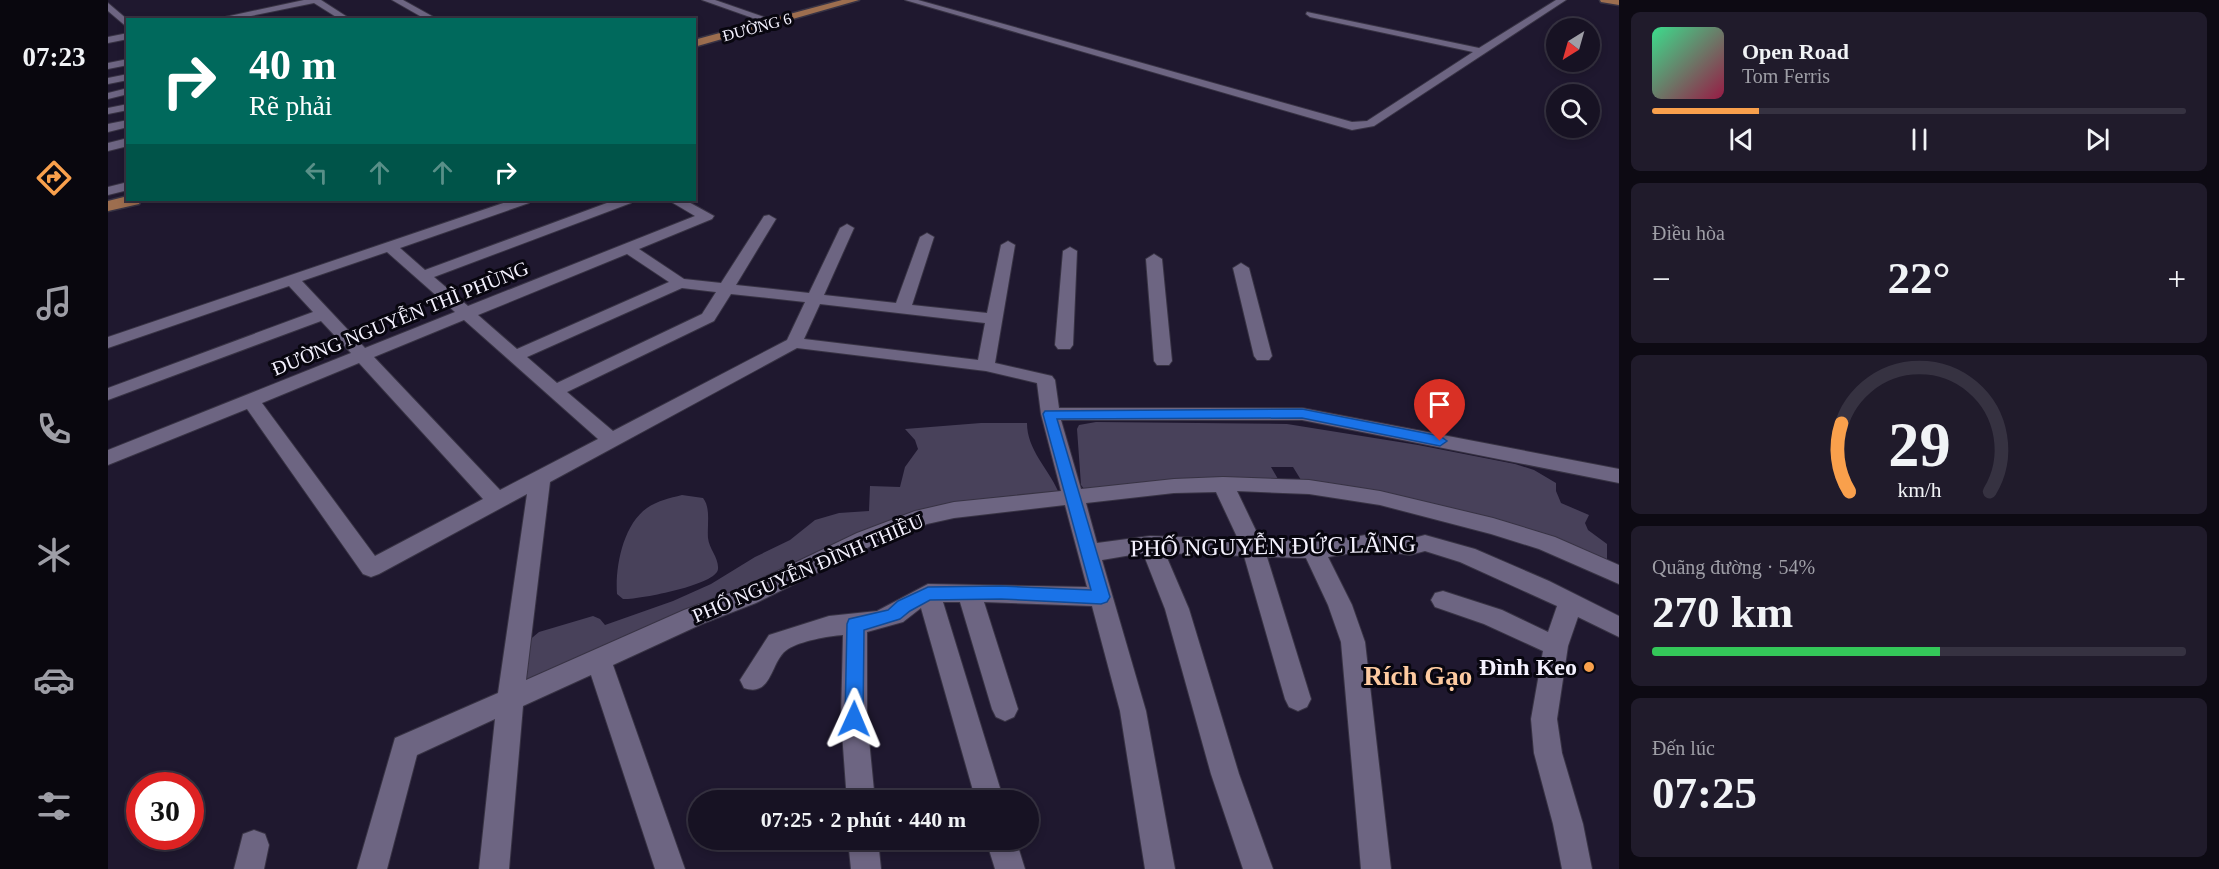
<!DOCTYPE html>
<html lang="vi">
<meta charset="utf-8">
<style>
:root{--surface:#171223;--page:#201b2b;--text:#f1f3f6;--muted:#9e9ea6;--line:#363241;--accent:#f9a04c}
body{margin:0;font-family:Georgia,serif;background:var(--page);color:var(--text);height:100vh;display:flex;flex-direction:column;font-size:22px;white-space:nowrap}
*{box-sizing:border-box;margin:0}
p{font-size:20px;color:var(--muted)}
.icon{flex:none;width:33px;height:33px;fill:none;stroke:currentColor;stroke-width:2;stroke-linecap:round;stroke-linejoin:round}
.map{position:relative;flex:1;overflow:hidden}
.details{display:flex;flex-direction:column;gap:12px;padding:12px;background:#0d0a13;width:600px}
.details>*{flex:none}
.banner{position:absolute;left:18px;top:18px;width:570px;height:183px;border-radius:0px;box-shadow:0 3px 9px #0003,0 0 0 2px var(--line);background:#00695c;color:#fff;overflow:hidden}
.needle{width:39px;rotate:217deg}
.buttons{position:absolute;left:1438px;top:18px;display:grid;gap:12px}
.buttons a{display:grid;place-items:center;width:54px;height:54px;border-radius:50%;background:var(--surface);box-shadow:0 3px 9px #0003,0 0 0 2px var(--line);font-size:30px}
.speed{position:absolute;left:18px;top:772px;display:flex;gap:12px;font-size:30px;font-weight:700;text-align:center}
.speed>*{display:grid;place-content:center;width:78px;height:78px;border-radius:50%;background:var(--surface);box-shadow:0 3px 9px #0003,0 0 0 2px var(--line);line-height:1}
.speed .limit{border:9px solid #d22;background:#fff;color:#111}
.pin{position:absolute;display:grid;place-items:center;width:51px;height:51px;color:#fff;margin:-62px -26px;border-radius:50% 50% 50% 0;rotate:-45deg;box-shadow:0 0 6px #0007}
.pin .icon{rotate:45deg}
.me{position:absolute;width:66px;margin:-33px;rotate:1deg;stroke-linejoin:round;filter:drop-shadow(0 0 4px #0008)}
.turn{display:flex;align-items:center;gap:21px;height:126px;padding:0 24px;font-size:27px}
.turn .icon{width:78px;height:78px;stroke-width:2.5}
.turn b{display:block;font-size:42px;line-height:51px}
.lanes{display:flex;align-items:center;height:57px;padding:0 24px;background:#0003;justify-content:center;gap:30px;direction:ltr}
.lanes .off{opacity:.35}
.big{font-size:45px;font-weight:800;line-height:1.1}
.details .tile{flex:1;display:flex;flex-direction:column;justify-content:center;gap:9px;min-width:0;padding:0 21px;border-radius:9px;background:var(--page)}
.details .dial{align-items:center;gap:0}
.dial svg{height:156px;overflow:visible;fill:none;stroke:var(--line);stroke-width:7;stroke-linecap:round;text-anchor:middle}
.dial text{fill:var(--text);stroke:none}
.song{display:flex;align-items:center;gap:18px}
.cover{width:72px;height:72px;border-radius:9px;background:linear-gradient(135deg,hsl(150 70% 55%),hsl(340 70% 35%))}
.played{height:6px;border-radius:3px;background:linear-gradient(90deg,var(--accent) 20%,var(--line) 20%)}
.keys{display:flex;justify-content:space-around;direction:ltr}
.heat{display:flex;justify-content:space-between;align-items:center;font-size:33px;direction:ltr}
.charge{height:9px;border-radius:4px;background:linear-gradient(90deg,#34c759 54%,var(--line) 0)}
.trip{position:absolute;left:580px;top:790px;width:351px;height:60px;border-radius:30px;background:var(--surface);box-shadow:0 3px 9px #0003,0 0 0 2px var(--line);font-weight:800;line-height:60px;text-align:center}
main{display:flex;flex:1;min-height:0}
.tab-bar{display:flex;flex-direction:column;width:108px;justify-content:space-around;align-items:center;background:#09070e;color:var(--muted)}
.tab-bar .icon{width:42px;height:42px}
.tab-bar .current{color:var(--accent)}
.tab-bar b{font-size:27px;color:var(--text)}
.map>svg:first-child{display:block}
.water{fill:#48415a}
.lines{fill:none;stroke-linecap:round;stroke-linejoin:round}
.minor-casing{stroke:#383344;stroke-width:2}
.major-casing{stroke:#383344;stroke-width:3}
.minor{fill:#6d6582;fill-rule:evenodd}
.major{fill:#9d6e4f;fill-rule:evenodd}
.route{fill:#1a73e8;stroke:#114b97;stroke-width:1.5}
.poi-dot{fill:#f9a04c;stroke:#08060f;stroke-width:2}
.labels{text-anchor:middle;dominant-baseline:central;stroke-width:6;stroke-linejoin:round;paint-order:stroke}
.far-street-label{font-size:16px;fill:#f4f1fe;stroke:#08060f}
.street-label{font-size:20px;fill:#f4f1fe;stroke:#08060f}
.near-street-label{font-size:24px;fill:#f4f1fe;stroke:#08060f}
.near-poi-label{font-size:24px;font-weight:bold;fill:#f4f1fe;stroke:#08060f;text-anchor:end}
.near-quarter-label{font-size:27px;font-weight:bold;fill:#fdcaa0;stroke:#08060f}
</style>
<main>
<nav class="tab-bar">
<b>07:23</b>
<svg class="icon current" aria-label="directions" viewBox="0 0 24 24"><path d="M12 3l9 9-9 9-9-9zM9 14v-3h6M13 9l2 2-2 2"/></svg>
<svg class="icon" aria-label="music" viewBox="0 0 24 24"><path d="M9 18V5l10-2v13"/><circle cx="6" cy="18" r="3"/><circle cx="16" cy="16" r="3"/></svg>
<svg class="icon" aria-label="phone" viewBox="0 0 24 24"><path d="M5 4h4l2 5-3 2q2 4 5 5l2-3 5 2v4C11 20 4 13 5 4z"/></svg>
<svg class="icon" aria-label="climate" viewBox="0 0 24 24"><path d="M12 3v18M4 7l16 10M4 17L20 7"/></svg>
<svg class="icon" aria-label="car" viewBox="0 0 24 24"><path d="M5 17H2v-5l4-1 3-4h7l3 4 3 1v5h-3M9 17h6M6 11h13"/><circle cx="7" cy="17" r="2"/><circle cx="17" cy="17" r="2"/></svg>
<svg class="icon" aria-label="filters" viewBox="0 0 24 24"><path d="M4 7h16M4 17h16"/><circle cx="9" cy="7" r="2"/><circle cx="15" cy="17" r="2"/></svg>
</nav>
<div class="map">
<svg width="1511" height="869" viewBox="0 0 1511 869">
<rect width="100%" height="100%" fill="#1f182f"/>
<path class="water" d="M 988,422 L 1179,424 L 1310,445 L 1407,464 L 1426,470 L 1448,483 L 1448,491 L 1453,503 L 1481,515 L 1477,523 L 1480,530 L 1499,544 L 1499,563 L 1193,480 L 1185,467 L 1163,467 L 1170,479 L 1130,477 L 976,489 L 973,485 L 969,429 L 971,425 Z
M 873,423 L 919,423 C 919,450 940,468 950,491 L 853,501 L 830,507 L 411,686 L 419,642 L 431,632 L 485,616 L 492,619 L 497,625 L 565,601 L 603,584 L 647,557 L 682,540 L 707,520 L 731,513 L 761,511 L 762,486 L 792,487 L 797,467 L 810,449 L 807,440 L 797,429 Z
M 574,495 L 595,498 C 603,508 599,524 600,538 C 601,549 611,558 610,569 C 609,585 529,600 515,599 L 509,594 C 507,567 515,525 539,508 C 549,501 562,498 574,495 Z"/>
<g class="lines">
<g class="minor-casing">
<path id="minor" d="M 196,0 L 213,0 L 244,20 L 233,20 L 206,3 L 123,20 L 103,20 Z
M 284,0 L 295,0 L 331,20 L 319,20 Z
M 594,0 L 607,0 L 670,22 L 662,24 Z
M 797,0 L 810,0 L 1244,122 L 1259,121 L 1365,52 L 1202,17 L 1198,14 L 1199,12 L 1371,48 L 1448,0 L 1458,0 L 1266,126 L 1244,130 Z
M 0,3 L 20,20 L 20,28 L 0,11 Z
M 20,33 L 20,39 L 0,43 L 0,37 Z
M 20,59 L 20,65 L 0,69 L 0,63 Z
M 20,74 L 20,80 L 0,84 L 0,78 Z
M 20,88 L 20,94 L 0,99 L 0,93 Z
M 20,104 L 20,110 L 0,114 L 0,108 Z
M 20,120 L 20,127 L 0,132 L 0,124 Z
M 20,138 L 20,146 L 0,151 L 0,143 Z
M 20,182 L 20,190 L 0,195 L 0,187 Z
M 404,200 L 423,200 L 421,203 L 292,248 L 317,270 L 507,200 L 525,200 L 523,203 L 326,277 L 360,306 L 587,216 L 560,200 L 577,200 L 606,216 L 604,219 L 531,249 L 576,279 L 613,283 L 656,216 L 661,215 L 668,219 L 628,285 L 701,293 L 732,228 L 739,224 L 746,228 L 716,295 L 788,303 L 812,237 L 819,233 L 826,237 L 804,305 L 879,313 L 893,245 L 900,241 L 907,245 L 887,363 L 944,376 L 947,380 L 951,408 L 1194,408 L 1511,469 L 1511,483 L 1194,420 L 953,420 L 973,489 L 1066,479 L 1115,477 L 1201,480 L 1272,491 L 1385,518 L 1447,537 L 1511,565 L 1511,584 L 1431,549 L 1383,534 L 1272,505 L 1201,494 L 1129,491 L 1152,539 L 1213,542 L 1264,534 L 1302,539 L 1317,535 L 1367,549 L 1441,581 L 1511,616 L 1511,637 L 1470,617 L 1460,646 L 1449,719 L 1454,753 L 1475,824 L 1484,869 L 1454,869 L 1445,824 L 1426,753 L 1423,719 L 1435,651 L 1376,624 L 1327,607 L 1323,600 L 1327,593 L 1335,591 L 1394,610 L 1440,632 L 1449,606 L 1352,562 L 1317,551 L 1302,555 L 1264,550 L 1220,557 L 1244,605 L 1257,642 L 1283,869 L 1253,869 L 1233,642 L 1220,605 L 1198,558 L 1159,557 L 1203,699 L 1199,707 L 1190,711 L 1181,707 L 1177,699 L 1136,556 L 1057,553 L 1081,609 L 1131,774 L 1165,869 L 1135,869 L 1103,774 L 1057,609 L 1035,553 L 994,560 L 1038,711 L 1067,869 L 1037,869 L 1012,711 L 984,606 L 876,602 L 910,709 L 906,717 L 897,721 L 888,717 L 884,709 L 852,602 L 835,602 L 896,801 L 868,801 L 813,608 L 795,622 L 759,632 L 759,719 L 767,801 L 739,801 L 733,719 L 735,635 C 720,636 693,641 680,649 C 662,660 665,698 636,688 L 632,680 L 661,635 L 721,616 L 769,611 L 820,584 L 979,587 L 957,505 L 846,518 L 819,524 L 765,545 L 648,603 L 594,624 L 505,665 L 577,869 L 547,869 L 483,675 L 415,706 L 401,869 L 371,869 L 387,719 L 309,755 L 279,869 L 249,869 L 287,738 L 390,693 L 419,494 L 271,574 L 263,577 L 255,574 L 139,409 L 0,465 L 0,450 L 243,353 L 213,321 L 0,400 L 0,388 L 205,312 L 181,286 L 0,348 L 0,337 ZM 279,252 L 347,312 L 257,348 L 194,281 ZM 519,254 L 561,282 L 409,349 L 370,315 ZM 574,288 L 608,292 L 594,314 L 449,383 L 419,357 ZM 623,294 L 697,302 L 679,340 L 505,431 L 459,392 L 606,321 ZM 712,304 L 877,323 L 870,360 L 696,339 ZM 356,320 L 490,439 L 392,490 L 266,357 ZM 689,348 L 878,371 L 929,383 L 933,414 L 953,491 L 846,502 L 807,511 L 749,533 L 632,589 L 576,610 L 418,680 L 442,482 ZM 251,363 L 375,499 L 267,556 L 154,403 ZM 1108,492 L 1130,539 L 1042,536 L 989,543 L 978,503 L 1066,493 Z
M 962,247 L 969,251 L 965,345 L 962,349 L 950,349 L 947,345 L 955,251 Z
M 1046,254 L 1054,259 L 1064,361 L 1061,365 L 1049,365 L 1046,361 L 1038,259 Z
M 1133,263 L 1141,268 L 1164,356 L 1161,360 L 1149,360 L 1146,356 L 1125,268 Z
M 146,830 L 157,834 L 161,845 L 156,869 L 126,869 L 135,834 Z
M 740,840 L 770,840 L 773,869 L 743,869 Z
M 878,840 L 908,840 L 917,869 L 887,869 Z"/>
</g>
<g class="major-casing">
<path id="major" d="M 734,0 L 751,0 L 586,47 L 586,40 Z
M 1492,0 L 1511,0 L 1511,5 L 1493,2 Z
M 20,196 L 20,200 L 33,200 L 31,204 L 0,211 L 0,201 Z"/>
</g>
<use href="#minor" class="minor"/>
<use href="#major" class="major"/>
</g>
<path class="route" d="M 1194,409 L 1332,436 L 1339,441 L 1332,446 L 1194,418 L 949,419 L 1002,597 L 999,602 L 993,604 L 893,599 L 822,600 L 802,611 L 792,619 L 756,630 L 755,719 L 753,725 L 746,727 L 739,725 L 737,719 L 739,624 L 741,619 L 780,610 L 790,601 L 820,587 L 893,586 L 983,590 L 935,414 L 937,411 Z"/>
<circle class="poi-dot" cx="1481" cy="667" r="6"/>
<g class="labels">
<g class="far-street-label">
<text transform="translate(649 27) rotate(-15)">ĐƯỜNG 6</text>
</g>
<g class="street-label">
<text transform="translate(292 318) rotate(-22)">ĐƯỜNG NGUYỄN THÌ PHÙNG</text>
<text transform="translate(700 568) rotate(-23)">PHỐ NGUYỄN ĐÌNH THIỀU</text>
</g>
<g class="near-street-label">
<text transform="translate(1165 546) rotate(-1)">PHỐ NGUYỄN ĐỨC LÃNG</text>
</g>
<g class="near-poi-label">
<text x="1469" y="667">Đình Keo</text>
</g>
<g class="near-quarter-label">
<text x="1310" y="676">Rích Gạo</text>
</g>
</g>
</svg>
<div class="buttons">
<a><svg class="needle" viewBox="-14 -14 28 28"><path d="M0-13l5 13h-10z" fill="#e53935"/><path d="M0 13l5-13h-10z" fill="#9e9ea6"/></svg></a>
<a><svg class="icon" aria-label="search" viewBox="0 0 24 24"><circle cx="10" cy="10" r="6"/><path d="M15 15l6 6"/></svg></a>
</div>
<div class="speed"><div class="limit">30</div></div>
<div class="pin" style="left:1332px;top:441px;background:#d93025"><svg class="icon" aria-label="arrive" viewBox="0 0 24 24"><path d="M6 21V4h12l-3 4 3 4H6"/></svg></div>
<svg class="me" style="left:746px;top:719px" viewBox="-20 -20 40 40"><path d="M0-17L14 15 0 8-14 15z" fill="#1a73e8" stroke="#fff" stroke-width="4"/></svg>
<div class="trip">07:25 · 2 phút · 440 m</div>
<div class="banner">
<div class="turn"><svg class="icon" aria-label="right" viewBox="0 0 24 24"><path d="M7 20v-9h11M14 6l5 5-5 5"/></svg><div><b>40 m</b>Rẽ phải</div></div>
<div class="lanes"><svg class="icon off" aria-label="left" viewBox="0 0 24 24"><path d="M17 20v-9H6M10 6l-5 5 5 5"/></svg><svg class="icon off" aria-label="ahead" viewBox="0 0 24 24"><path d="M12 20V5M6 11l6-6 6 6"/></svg><svg class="icon off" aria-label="ahead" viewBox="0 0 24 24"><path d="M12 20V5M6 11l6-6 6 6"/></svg><svg class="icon" aria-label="right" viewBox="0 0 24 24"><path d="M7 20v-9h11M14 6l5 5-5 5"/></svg></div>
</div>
</div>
<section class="details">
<div class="tile">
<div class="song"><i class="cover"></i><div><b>Open Road</b><p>Tom Ferris</p></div></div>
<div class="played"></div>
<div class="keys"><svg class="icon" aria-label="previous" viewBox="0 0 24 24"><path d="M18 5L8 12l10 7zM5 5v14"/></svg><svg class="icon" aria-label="pause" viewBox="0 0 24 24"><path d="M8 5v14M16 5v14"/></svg><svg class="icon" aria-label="next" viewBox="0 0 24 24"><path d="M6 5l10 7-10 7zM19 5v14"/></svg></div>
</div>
<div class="tile"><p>Điều hòa</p>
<div class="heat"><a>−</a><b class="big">22°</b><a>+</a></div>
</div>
<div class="tile dial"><svg viewBox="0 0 100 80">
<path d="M14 69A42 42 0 1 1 86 69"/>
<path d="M14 69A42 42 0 0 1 10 34" stroke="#f9a04c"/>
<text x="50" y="56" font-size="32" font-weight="700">29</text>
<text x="50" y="72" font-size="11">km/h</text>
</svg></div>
<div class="tile"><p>Quãng đường · 54%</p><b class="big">270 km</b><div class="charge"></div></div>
<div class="tile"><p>Đến lúc</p><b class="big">07:25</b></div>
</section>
</main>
